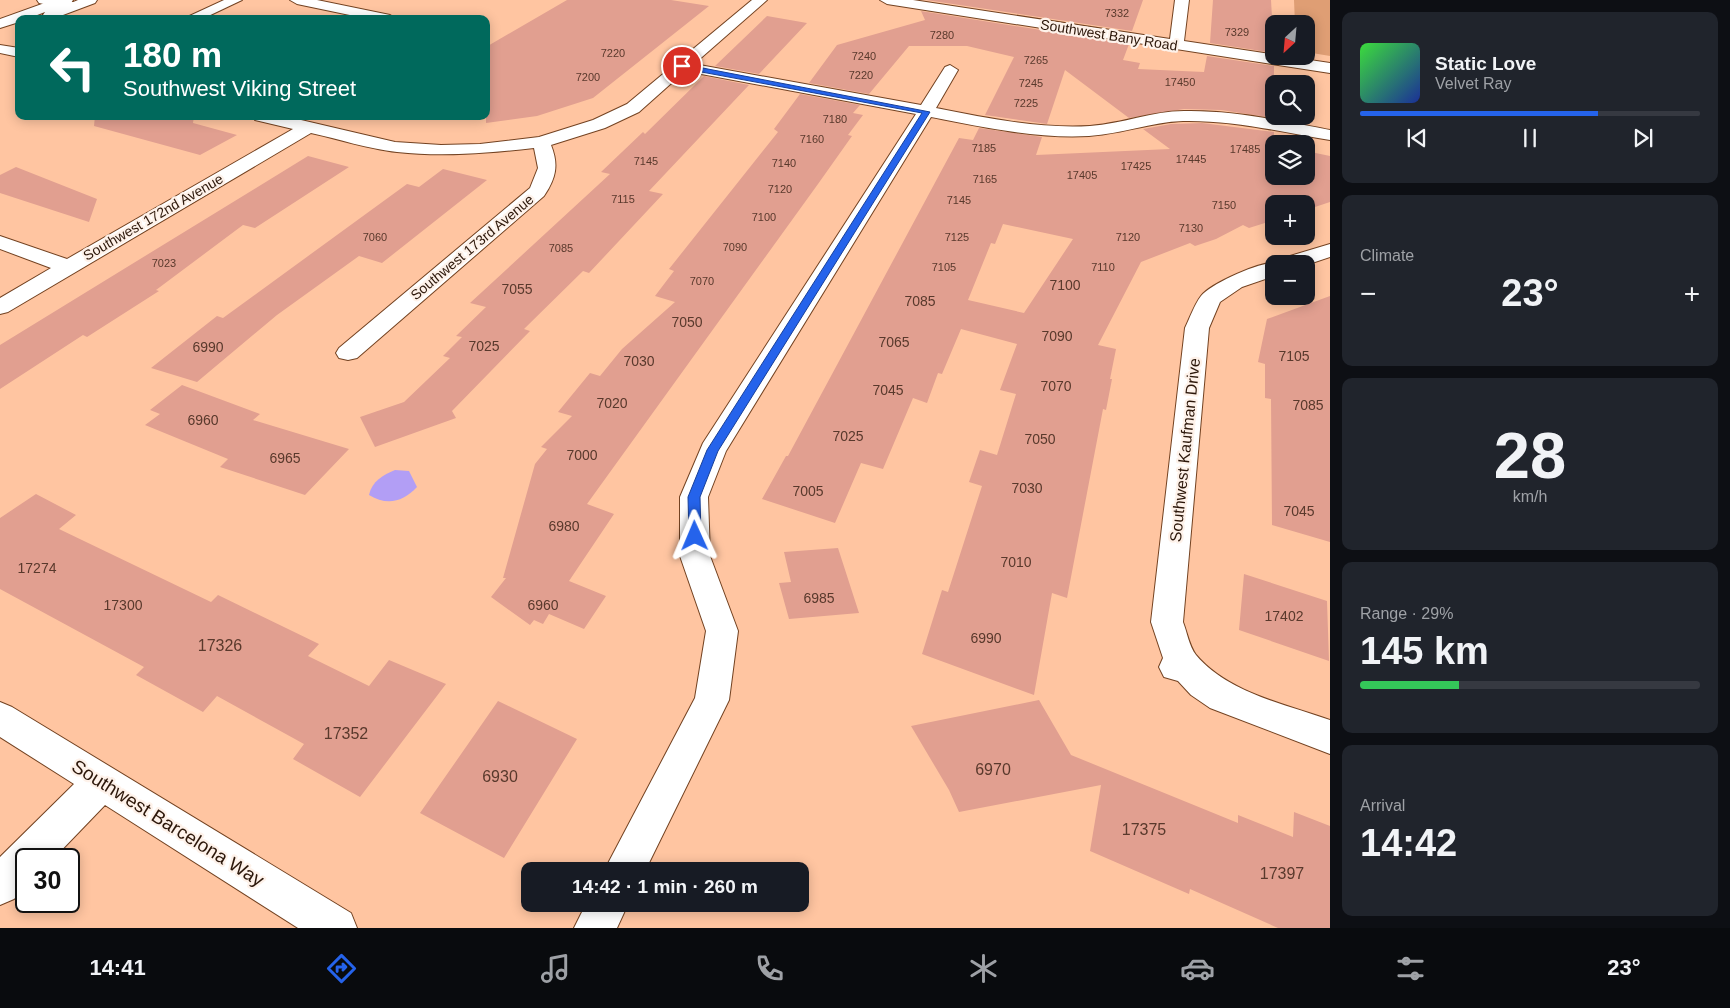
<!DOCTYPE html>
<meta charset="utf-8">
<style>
:root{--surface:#171b24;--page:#20242c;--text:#f1f3f6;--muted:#9ea1a6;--line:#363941;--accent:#2563eb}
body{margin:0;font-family:Arial,sans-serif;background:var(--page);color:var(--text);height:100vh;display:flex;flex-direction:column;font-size:19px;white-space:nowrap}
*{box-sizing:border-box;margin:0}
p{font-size:16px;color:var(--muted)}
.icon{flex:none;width:28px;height:28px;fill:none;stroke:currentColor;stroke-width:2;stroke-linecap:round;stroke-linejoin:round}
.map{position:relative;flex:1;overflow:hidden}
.panel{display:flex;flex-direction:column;gap:12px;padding:12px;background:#0d0f14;width:400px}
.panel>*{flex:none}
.top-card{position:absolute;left:15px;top:15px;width:475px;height:105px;border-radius:10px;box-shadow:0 2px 12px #0003;background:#00695c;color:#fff;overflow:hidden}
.needle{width:32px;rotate:206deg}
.tools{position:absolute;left:1265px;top:15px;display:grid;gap:10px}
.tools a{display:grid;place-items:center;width:50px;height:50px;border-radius:10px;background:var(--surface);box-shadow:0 2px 12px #0003;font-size:25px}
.speed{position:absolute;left:15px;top:848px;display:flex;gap:10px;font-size:25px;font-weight:700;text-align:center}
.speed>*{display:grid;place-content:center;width:65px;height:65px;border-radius:50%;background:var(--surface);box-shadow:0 2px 12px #0003;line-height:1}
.speed .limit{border:2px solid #111;border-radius:8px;background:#fff;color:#111}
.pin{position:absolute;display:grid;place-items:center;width:42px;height:42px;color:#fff;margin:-21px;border:2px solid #fff;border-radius:50%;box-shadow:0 1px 5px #0007}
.me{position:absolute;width:55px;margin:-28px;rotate:359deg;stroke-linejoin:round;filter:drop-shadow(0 0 4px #0008)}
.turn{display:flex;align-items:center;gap:18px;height:105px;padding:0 25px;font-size:22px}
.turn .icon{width:65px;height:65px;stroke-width:2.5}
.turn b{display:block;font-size:35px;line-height:42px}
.big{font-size:38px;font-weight:600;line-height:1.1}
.panel .widget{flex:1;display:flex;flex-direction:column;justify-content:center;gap:8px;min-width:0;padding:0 18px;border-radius:10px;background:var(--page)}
.panel .dial{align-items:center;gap:0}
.dial b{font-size:65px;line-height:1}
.song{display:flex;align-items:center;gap:15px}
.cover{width:60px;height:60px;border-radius:8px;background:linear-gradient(135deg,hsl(120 70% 55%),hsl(230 70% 35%))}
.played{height:5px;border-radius:2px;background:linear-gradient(90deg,var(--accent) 70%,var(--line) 70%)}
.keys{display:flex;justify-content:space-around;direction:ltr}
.heat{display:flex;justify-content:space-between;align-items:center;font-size:28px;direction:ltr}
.charge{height:8px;border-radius:4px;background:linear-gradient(90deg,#34c759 29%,var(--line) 0)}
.trip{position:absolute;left:521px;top:862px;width:288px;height:50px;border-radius:10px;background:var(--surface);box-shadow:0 2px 12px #0003;font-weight:600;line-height:50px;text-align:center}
.menu{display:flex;height:80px;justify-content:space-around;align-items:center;background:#090b0e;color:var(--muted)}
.menu .icon{width:35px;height:35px}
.menu .selected{color:var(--accent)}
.menu b{font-size:22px;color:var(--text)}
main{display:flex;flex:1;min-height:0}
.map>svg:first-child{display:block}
.green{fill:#df9e74}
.water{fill:#b29ef5}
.building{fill:#e19f90;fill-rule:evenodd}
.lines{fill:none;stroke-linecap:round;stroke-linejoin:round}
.minor-casing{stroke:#734221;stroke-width:2}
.major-casing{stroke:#734221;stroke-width:2}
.minor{fill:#fff;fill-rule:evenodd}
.major{fill:#fff;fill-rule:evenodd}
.route{fill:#2563eb;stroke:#184099}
.labels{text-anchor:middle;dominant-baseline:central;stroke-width:4.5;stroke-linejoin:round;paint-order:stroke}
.far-number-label{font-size:11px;fill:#59392c}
.far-street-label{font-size:14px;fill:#2c170a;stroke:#fef2ea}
.number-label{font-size:14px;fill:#59392c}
.street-label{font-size:16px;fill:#2c170a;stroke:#fef2ea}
.near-number-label{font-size:16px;fill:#59392c}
.near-street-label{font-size:19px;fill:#2c170a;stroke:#fef2ea}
</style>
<main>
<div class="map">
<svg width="1330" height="928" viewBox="0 0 1330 928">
<rect width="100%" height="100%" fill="#ffc5a1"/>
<path class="green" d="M 1294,0 L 1330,0 L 1330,56 L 1306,52 L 1306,24 L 1295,24 Z"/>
<path class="water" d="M 395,470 L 409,471 L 417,487 C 403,502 387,506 369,495 C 372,481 383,475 395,470 Z"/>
<path class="building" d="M 567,0 L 671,0 L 709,6 L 593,98 L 537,116 L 486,123 L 486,47 Z
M 926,0 L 1143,0 L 1132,31 Z
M 1213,0 L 1271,0 L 1274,53 L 1210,43 Z
M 921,11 L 1129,44 L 1123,60 L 1140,63 L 1138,69 L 1204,72 L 1207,56 L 1274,66 L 1274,118 L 1221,110 L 1184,109 L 1129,118 L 1065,70 L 1047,124 L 985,115 L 1014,57 L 967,46 L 909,46 L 869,94 L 809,83 L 837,45 L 925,20 Z
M 767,16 L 807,23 L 759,74 L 715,66 Z
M 704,76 L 749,85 L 649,191 L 663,194 L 589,273 L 583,271 L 524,329 L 530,331 L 452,411 L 456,418 L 375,447 L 360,417 L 404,402 L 450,358 L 443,356 L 462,337 L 456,336 L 486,307 L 470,303 L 610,174 L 601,172 L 643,132 L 645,134 Z
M 800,94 L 860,105 L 853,113 L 863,115 L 848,135 L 852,136 L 818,184 L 587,504 L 614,514 L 569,581 L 606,596 L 584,629 L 549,614 L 543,624 L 534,620 L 530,625 L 491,597 L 506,578 L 503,578 L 535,464 L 547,449 L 541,447 L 572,416 L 558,412 L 590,373 L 600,376 L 622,349 L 675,302 L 655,296 L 674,271 L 669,269 L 778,132 L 774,129 Z
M 95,116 L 194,116 L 193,123 L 237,135 L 200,155 L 94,126 Z
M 1202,123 L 1274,132 L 1274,176 L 1306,176 L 1306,151 L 1330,156 L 1330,202 L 1306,210 L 1306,204 L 1274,204 L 1274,220 L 1249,228 L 1243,225 L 1216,239 L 1195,246 L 1190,243 L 1141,262 L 1098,345 L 1116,349 L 1110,379 L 1112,379 L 1106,410 L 1103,409 L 1067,598 L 1052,593 L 1034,695 L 922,654 L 942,590 L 948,592 L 982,486 L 969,482 L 980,450 L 997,455 L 1016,394 L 1000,390 L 1017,344 L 961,329 L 942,374 L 938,373 L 927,403 L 913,398 L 883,469 L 861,463 L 835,523 L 762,499 L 786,456 L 788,456 L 959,138 L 973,140 L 979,128 L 1042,137 L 1036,155 L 1170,149 L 1143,129 L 1171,124 ZM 1003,224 L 1073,239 L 1024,313 L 968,300 L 991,243 L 995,244 Z
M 308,156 L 349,167 L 255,228 L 243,225 L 156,290 L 159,291 L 87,337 L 83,335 L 0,389 L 0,345 Z
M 16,167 L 97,199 L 89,222 L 0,193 L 0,175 Z
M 443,169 L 487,180 L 382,263 L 359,256 L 277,315 L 197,382 L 151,368 L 217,316 L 223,318 L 407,184 L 419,187 Z
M 1330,296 L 1330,542 L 1272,525 L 1271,399 L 1265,398 L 1265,364 L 1258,362 L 1267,319 Z
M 182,385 L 260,414 L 253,420 L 349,449 L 305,495 L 220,467 L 228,459 L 145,425 L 160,414 L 150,410 Z
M 36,494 L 76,515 L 59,529 L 211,602 L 218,595 L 319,644 L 308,656 L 369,686 L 389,660 L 446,684 L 360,797 L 293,759 L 304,744 L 217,696 L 203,712 L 136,675 L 144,667 L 0,589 L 0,518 Z
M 838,548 L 859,613 L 789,619 L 779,583 L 791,582 L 784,552 Z
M 1244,574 L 1327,601 L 1329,661 L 1239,630 Z
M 1039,700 L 1071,755 L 1238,823 L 1238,815 L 1293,837 L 1294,812 L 1330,826 L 1330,928 L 1278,928 L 1190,889 L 1189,894 L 1090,851 L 1101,785 L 959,812 L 949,790 L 911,726 Z
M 498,701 L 577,739 L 504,858 L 420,813 Z"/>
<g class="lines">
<g class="minor-casing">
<path id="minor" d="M 37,0 L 63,0 L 77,3 L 79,6 L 72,10 L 39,3 Z
M 224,0 L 242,0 L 202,19 L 183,19 Z
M 290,0 L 317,0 L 390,15 L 397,19 L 369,19 L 297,4 Z
M 752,0 L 767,0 L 694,64 L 921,105 L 945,67 L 950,65 L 958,70 L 936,108 C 987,118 1038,129 1090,126 C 1122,124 1152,111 1184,111 C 1233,110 1282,121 1330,130 L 1330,140 C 1282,132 1233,120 1183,121 C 1151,122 1121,134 1089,136 C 1036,139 983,127 931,117 L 726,451 L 708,497 L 710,556 L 738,631 L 729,700 L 645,871 L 604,871 L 695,698 L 706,631 L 680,556 L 680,497 L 703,443 L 916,114 L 685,71 L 639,112 L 605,128 L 551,145 C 559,165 556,178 544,196 L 357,358 L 348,360 L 339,358 L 336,353 L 339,348 L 530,188 L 538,168 L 534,148 C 488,153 443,157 397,152 C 368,149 339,139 311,133 L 8,312 L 0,314 L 0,298 L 51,268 L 0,249 L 0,236 L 67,259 L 293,129 L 255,120 L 253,116 L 284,116 L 395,142 L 441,145 L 480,144 L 539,137 L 593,120 L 627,104 Z
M 880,0 L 913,0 L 1170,39 L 1175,0 L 1189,0 L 1184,41 L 1330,63 L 1330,73 L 887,4 Z
M 0,45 L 19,48 L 19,57 L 0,53 Z
M 1330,244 L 1330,257 L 1306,265 L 1274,264 L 1274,276 L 1242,287 L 1220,302 L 1209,328 L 1183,622 C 1187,632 1189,646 1196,655 C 1228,693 1285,704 1330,720 L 1330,754 L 1210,708 L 1191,695 L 1178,681 L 1164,677 L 1159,667 L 1163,658 L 1151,622 L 1185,328 C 1190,318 1194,305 1201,296 C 1210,284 1262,260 1278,263 L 1280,259 Z
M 0,702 L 12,707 L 351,913 L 357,928 L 298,928 L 105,805 L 53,859 L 26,859 L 26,887 L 14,899 L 0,905 L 0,857 L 74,784 L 0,737 Z
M 586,904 L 628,904 L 617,928 L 574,928 Z"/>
</g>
<g class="major-casing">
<path id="major" d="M 53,0 L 73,0 L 71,3 L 78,0 L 97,0 L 95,3 L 55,18 L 45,18 L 43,15 L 45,12 L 27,19 L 19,19 L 19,22 L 0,28 L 0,19 Z"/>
</g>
<use href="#minor" class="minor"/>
<use href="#major" class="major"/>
</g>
<path class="route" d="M 682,64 L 930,112 L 718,451 L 700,497 L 701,536 L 695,541 L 689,536 L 688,497 L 707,450 L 922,113 L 680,68 Z"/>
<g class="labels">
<g class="far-number-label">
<text x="1117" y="13">7332</text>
<text x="1237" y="32">7329</text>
<text x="942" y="35">7280</text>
<text x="613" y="53">7220</text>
<text x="864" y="56">7240</text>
<text x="1036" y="60">7265</text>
<text x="861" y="75">7220</text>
<text x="588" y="77">7200</text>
<text x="1180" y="82">17450</text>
<text x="1031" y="83">7245</text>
<text x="1026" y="103">7225</text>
<text x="835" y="119">7180</text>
<text x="812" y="139">7160</text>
<text x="984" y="148">7185</text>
<text x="1245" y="149">17485</text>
<text x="1191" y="159">17445</text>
<text x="646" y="161">7145</text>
<text x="784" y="163">7140</text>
<text x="1136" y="166">17425</text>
<text x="1082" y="175">17405</text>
<text x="985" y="179">7165</text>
<text x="780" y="189">7120</text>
<text x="623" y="199">7115</text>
<text x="959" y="200">7145</text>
<text x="1224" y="205">7150</text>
<text x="764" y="217">7100</text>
<text x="1191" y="228">7130</text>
<text x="375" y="237">7060</text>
<text x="957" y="237">7125</text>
<text x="1128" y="237">7120</text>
<text x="735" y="247">7090</text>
<text x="561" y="248">7085</text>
<text x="164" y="263">7023</text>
<text x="944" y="267">7105</text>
<text x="1103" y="267">7110</text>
<text x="702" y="281">7070</text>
</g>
<g class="far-street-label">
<text transform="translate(1109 35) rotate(9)">Southwest Bany Road</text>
<text transform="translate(153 217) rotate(-30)">Southwest 172nd Avenue</text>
<text transform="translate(472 247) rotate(-40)">Southwest 173rd Avenue</text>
</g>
<g class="number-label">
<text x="1065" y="285">7100</text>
<text x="517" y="289">7055</text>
<text x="920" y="301">7085</text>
<text x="687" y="322">7050</text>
<text x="1057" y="336">7090</text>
<text x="894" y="342">7065</text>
<text x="484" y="346">7025</text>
<text x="208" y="347">6990</text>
<text x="1294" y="356">7105</text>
<text x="639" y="361">7030</text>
<text x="1056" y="386">7070</text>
<text x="888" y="390">7045</text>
<text x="612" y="403">7020</text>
<text x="1308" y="405">7085</text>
<text x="203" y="420">6960</text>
<text x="848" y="436">7025</text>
<text x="1040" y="439">7050</text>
<text x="582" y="455">7000</text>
<text x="285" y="458">6965</text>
<text x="1027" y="488">7030</text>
<text x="808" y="491">7005</text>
<text x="1299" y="511">7045</text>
<text x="564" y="526">6980</text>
<text x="1016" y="562">7010</text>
<text x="37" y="568">17274</text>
<text x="819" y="598">6985</text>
<text x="123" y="605">17300</text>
<text x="543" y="605">6960</text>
<text x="1284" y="616">17402</text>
<text x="986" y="638">6990</text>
</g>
<g class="street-label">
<text transform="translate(1185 450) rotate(-84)">Southwest Kaufman Drive</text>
</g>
<g class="near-number-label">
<text x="220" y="645">17326</text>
<text x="346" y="733">17352</text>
<text x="993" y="769">6970</text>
<text x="500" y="776">6930</text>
<text x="1144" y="829">17375</text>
<text x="1282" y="873">17397</text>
</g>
<g class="near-street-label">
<text transform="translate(168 823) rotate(32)">Southwest Barcelona Way</text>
</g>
</g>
</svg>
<div class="tools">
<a><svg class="needle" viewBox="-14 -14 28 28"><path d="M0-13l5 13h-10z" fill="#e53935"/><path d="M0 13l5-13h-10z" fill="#9ea1a6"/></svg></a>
<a><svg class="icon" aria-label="search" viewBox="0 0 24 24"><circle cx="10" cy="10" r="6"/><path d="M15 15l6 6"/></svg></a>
<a><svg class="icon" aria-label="layers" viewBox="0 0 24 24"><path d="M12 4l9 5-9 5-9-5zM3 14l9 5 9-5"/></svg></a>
<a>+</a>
<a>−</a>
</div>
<div class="speed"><div class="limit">30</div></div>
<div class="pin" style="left:682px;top:66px;background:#d93025"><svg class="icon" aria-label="arrive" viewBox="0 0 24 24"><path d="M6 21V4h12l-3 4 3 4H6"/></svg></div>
<svg class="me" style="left:695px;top:536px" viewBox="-20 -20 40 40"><path d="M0-17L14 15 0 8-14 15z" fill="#2563eb" stroke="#fff" stroke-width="4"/></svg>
<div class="trip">14:42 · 1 min · 260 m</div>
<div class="top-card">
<div class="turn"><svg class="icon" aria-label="left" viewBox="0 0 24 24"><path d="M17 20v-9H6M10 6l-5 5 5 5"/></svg><div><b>180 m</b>Southwest Viking Street</div></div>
</div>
</div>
<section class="panel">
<div class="widget">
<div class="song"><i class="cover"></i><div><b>Static Love</b><p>Velvet Ray</p></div></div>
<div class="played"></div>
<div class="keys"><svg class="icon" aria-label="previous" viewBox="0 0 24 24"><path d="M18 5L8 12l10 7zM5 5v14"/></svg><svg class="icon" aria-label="pause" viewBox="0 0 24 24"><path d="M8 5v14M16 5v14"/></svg><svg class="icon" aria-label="next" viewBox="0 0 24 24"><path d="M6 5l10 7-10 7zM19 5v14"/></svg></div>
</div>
<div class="widget"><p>Climate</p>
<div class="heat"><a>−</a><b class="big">23°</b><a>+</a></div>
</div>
<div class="widget dial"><b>28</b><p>km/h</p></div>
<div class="widget"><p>Range · 29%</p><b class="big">145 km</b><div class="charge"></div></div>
<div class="widget"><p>Arrival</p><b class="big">14:42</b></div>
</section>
</main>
<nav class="menu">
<b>14:41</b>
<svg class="icon selected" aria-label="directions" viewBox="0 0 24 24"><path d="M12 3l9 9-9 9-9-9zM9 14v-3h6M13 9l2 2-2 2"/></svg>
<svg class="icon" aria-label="music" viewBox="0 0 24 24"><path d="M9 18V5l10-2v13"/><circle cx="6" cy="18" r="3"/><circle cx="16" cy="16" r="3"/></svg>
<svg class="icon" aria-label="phone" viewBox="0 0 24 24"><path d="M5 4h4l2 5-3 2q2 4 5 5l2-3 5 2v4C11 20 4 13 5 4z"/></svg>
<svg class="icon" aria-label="climate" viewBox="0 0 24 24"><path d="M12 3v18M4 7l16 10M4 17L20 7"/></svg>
<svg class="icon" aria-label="car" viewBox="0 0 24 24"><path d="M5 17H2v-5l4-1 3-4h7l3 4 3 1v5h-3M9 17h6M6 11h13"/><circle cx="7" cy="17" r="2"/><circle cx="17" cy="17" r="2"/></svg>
<svg class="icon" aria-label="filters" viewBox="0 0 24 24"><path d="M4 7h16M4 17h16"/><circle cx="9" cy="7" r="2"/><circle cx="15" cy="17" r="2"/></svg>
<b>23°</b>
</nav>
